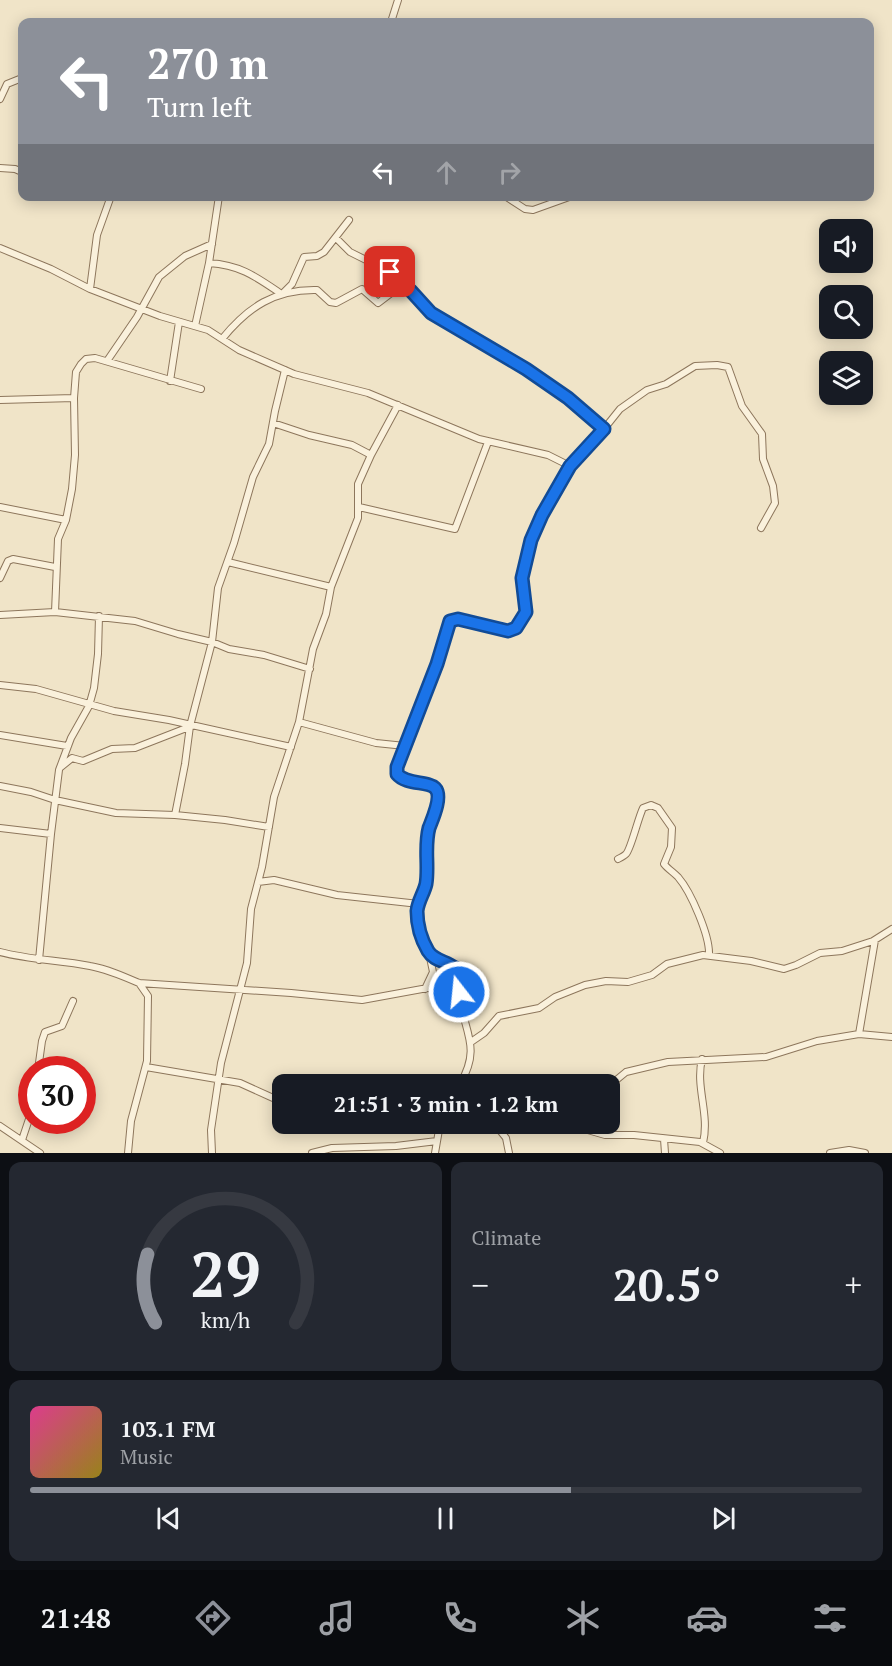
<!DOCTYPE html>
<meta charset="utf-8">
<style>
:root{--surface:#171b24;--page:#242831;--text:#f1f3f6;--muted:#9ea1a6;--line:#363941;--accent:#8c9099}
body{margin:0;font-family:"PT Serif",serif;background:var(--page);color:var(--text);height:100vh;display:flex;flex-direction:column;font-size:22px;white-space:nowrap}
*{box-sizing:border-box;margin:0}
p{font-size:20px;color:var(--muted)}
.icon{flex:none;width:33px;height:33px;fill:none;stroke:currentColor;stroke-width:2;stroke-linecap:round;stroke-linejoin:round}
.map{position:relative;height:1153px;overflow:hidden}
.side{display:flex;flex-direction:column;gap:9px;padding:9px;background:#0d0f14;flex:1}
.side>*{flex:none}
.banner{position:absolute;left:18px;top:18px;width:856px;height:183px;border-radius:12px;box-shadow:0 3px 15px #0003;background:#8c9099;color:#fff;overflow:hidden}
.controls{position:absolute;left:819px;top:219px;display:grid;gap:12px}
.controls a{display:grid;place-items:center;width:54px;height:54px;border-radius:12px;background:var(--surface);box-shadow:0 3px 15px #0003;font-size:30px}
.speed{position:absolute;left:18px;top:1056px;display:flex;gap:12px;font-size:30px;font-weight:700;text-align:center}
.speed>*{display:grid;place-content:center;width:78px;height:78px;border-radius:50%;background:var(--surface);box-shadow:0 3px 15px #0003;line-height:1}
.speed .limit{border:9px solid #d22;background:#fff;color:#111}
.pin{position:absolute;display:grid;place-items:center;width:51px;height:51px;color:#fff;margin:-26px;border-radius:12px;box-shadow:0 3px 9px #0006}
.me{position:absolute;width:66px;margin:-33px;rotate:344deg;stroke-linejoin:round;filter:drop-shadow(0 0 4px #0008)}
.turn{display:flex;align-items:center;gap:21px;height:126px;padding:0 30px;font-size:27px}
.turn .icon{width:78px;height:78px;stroke-width:2.5}
.turn b{display:block;font-size:42px;line-height:51px}
.lanes{display:flex;align-items:center;height:57px;padding:0 30px;background:#0003;justify-content:center;gap:30px;direction:ltr}
.lanes .off{opacity:.35}
.big{font-size:45px;font-weight:800;line-height:1.1}
.side .tile{flex:1;display:flex;flex-direction:column;justify-content:center;gap:9px;min-width:0;padding:0 21px;border-radius:12px;background:var(--page)}
.side .dial{align-items:center;gap:0}
.dial svg{height:156px;overflow:visible;fill:none;stroke:var(--line);stroke-width:7;stroke-linecap:round;text-anchor:middle}
.dial text{fill:var(--text);stroke:none}
.song{display:flex;align-items:center;gap:18px}
.cover{width:72px;height:72px;border-radius:9px;background:linear-gradient(135deg,hsl(330 70% 55%),hsl(50 70% 35%))}
.played{height:6px;border-radius:3px;background:linear-gradient(90deg,var(--accent) 65%,var(--line) 65%)}
.keys{display:flex;justify-content:space-around;direction:ltr}
.heat{display:flex;justify-content:space-between;align-items:center;font-size:33px;direction:ltr}
.side .tiles{flex:1;display:grid;gap:9px;grid-template-columns:1fr 1fr}
.tile:last-child{grid-column:span 2}
.trip{position:absolute;left:272px;top:1074px;width:348px;height:60px;border-radius:12px;background:var(--surface);box-shadow:0 3px 15px #0003;font-weight:800;line-height:60px;text-align:center}
.menu{display:flex;height:96px;justify-content:space-around;align-items:center;background:#090b0e;color:var(--muted)}
.menu .icon{width:42px;height:42px}
.menu .active{color:var(--accent)}
.menu b{font-size:27px;color:var(--text)}
.map>svg:first-child{display:block}
.lines{fill:none;stroke-linecap:round;stroke-linejoin:round}
.minor-casing{stroke:#8d765c;stroke-width:8}
.minor{stroke:#faf1dc;stroke-width:6}
.route-casing{stroke:#114b97;stroke-width:15}
.route{stroke:#1a73e8;stroke-width:10}
</style>
<div class="map">
<svg width="892" height="1153" viewBox="0 0 892 1153">
<rect width="100%" height="100%" fill="#f0e4c8"/>
<g class="lines">
<g class="minor-casing">
<path id="minor" d="M 391,22 L 398,0
M 0,99 L 7,84 L 22,78
M 0,168 L 15,169 L 22,172
M 505,196 L 525,209 L 533,210 L 572,196
M 336,238 L 350,252 L 390,272 L 411,291 L 431,313 L 526,369 L 568,398 L 604,429
M 0,248 L 51,269 L 90,289 L 160,316 L 208,330 L 239,350 L 294,374 L 368,393 L 479,439 L 548,455 L 570,466
M 209,263 C 240,265 255,276 280,293
M 90,289 L 97,235 L 111,196
M 284,292 L 292,284 L 304,257 L 317,256 L 324,252 L 349,220
M 195,326 L 209,263 L 219,196
M 222,339 C 248,307 275,289 317,290 L 330,302 L 336,303 L 362,289 L 378,303 L 403,284
M 107,361 L 137,317 L 159,277 L 185,256 L 212,244
M 170,381 L 179,322
M 0,400 L 74,398
M 273,423 L 309,435 L 352,445 L 371,455
M 0,507 L 66,520
M 359,507 L 455,529 L 488,442
M 228,562 L 331,587
M 0,578 L 8,561 L 13,559 L 55,567
M 55,612 L 58,539 L 66,520 L 72,489 L 75,455 L 74,398 L 76,372 L 81,364 L 86,359 L 95,358 L 201,389
M 0,615 L 55,612 L 135,621 L 178,634 L 212,642 L 229,649 L 264,655 L 310,669
M 0,685 L 36,689 L 114,711 L 169,720 L 291,747
M 299,722 L 376,743 L 405,746
M 0,735 L 67,746
M 61,767 L 72,758 L 83,761 L 112,749 L 135,748 L 189,727
M 0,786 L 31,792 L 55,800 L 116,813 L 175,815 L 225,820 L 269,827
M 175,815 L 185,764 L 190,726 L 212,642 L 218,588 L 234,543 L 253,477 L 269,444 L 275,411 L 285,370
M 0,828 L 51,834
M 618,859 C 620,858 624,856 626,854 C 631,849 638,818 643,808 L 651,805 L 658,808 L 672,828 L 671,847 L 664,864 C 668,869 673,872 678,877 C 691,892 710,936 709,955
M 258,882 L 274,880 L 337,895 L 419,904
M 0,952 C 30,960 60,960 90,966 C 107,969 123,976 139,983 L 291,993 L 362,1000 L 433,987 L 444,980 L 455,968
M 39,960 L 51,834 L 59,770 L 71,738 L 89,706 L 94,688 L 98,654 L 99,616
M 425,989 L 433,972 L 429,953
M 859,1034 L 875,940
M 471,1042 L 484,1033 L 499,1016 L 539,1008 L 555,997 L 585,985 L 606,981 L 628,982 L 652,975 L 667,964 L 703,955 L 751,961 L 784,969 L 796,965 L 820,953 L 842,951 L 873,941 L 892,929
M 702,1059 C 695,1087 710,1114 703,1143
M 146,1067 L 240,1083 L 282,1102
M 38,1070 L 42,1041 L 45,1032 L 62,1026 L 73,1001
M 460,1084 C 480,1050 467,1036 460,1002 C 459,992 460,979 456,970 C 452,963 443,962 436,959 C 424,953 419,932 418,919 C 417,906 424,897 426,884 C 429,866 424,847 429,830 C 432,819 442,802 436,790 C 434,785 409,781 402,779 L 399,777 L 396,771 L 437,664 L 450,621 L 457,619 L 508,631 L 516,628 L 526,612 L 522,578 L 531,540 L 541,515 L 570,466 L 580,453 L 604,429 L 620,409 L 647,390 L 666,384 L 695,366 L 717,365 L 728,367 L 742,406 L 762,434 L 763,459 L 773,486 L 775,503 L 761,528
M 609,1086 L 626,1072 L 668,1062 L 766,1057 L 817,1041 L 859,1034 L 892,1037
M 460,1124 L 483,1129 L 518,1124
M 567,1124 L 605,1135 L 634,1135 L 700,1142 L 720,1153
M 0,1126 L 40,1153
M 498,1128 L 506,1138 L 509,1153
M 664,1139 L 665,1153
M 22,1140 L 32,1110
M 128,1153 L 131,1121 L 147,1061 L 148,996 L 139,983
M 212,1153 L 211,1130 L 221,1063 L 247,963 L 251,909 L 262,867 L 274,797 L 299,722 L 313,649 L 326,614 L 331,587 L 358,518 L 358,484 L 371,455 L 398,405
M 312,1153 L 332,1148 L 396,1146 L 437,1141
M 435,1153 L 440,1124
M 830,1153 L 849,1150 L 865,1153"/>
</g>
<use href="#minor" class="minor"/>
</g>
<g class="lines">
<g class="route-casing">
<path id="route" d="M 390,272 L 411,291 L 431,313 L 526,369 L 568,398 L 604,429 L 570,466 L 542,515 L 531,540 L 522,578 L 526,612 L 516,628 L 508,631 L 458,619 L 450,621 L 437,664 L 397,767 L 397,774 C 406,785 428,781 435,788 C 443,796 432,820 429,828 C 424,847 429,866 426,884 C 424,893 418,901 417,911 C 417,924 421,939 428,951 C 434,961 446,961 455,968 L 459,992"/>
</g>
<use href="#route" class="route"/>
</g>
</svg>
<div class="controls">
<a><svg class="icon" aria-label="sound" viewBox="0 0 24 24"><path d="M4 9h4l5-4v14l-5-4H4zM17 9q2 3 0 6"/></svg></a>
<a><svg class="icon" aria-label="search" viewBox="0 0 24 24"><circle cx="10" cy="10" r="6"/><path d="M15 15l6 6"/></svg></a>
<a><svg class="icon" aria-label="layers" viewBox="0 0 24 24"><path d="M12 4l9 5-9 5-9-5zM3 14l9 5 9-5"/></svg></a>
</div>
<div class="speed"><div class="limit">30</div></div>
<div class="pin" style="left:390px;top:272px;background:#d93025"><svg class="icon" aria-label="arrive" viewBox="0 0 24 24"><path d="M6 21V4h12l-3 4 3 4H6"/></svg></div>
<svg class="me" style="left:459px;top:992px" viewBox="-20 -20 40 40"><circle r="17" fill="#1a73e8" stroke="#fff" stroke-width="3"/><path d="M0-11L8 9 0 5-8 9z" fill="#fff"/></svg>
<div class="trip">21:51 · 3 min · 1.2 km</div>
<div class="banner">
<div class="turn"><svg class="icon" aria-label="left" viewBox="0 0 24 24"><path d="M17 20v-9H6M10 6l-5 5 5 5"/></svg><div><b>270 m</b>Turn left</div></div>
<div class="lanes"><svg class="icon" aria-label="left" viewBox="0 0 24 24"><path d="M17 20v-9H6M10 6l-5 5 5 5"/></svg><svg class="icon off" aria-label="ahead" viewBox="0 0 24 24"><path d="M12 20V5M6 11l6-6 6 6"/></svg><svg class="icon off" aria-label="right" viewBox="0 0 24 24"><path d="M7 20v-9h11M14 6l5 5-5 5"/></svg></div>
</div>
</div>
<section class="side">
<div class="tiles">
<div class="tile dial"><svg viewBox="0 0 100 80">
<path d="M14 69A42 42 0 1 1 86 69"/>
<path d="M14 69A42 42 0 0 1 10 34" stroke="#8c9099"/>
<text x="50" y="56" font-size="32" font-weight="700">29</text>
<text x="50" y="72" font-size="11">km/h</text>
</svg></div>
<div class="tile"><p>Climate</p>
<div class="heat"><a>−</a><b class="big">20.5°</b><a>+</a></div>
</div>
<div class="tile">
<div class="song"><i class="cover"></i><div><b>103.1 FM</b><p>Music</p></div></div>
<div class="played"></div>
<div class="keys"><svg class="icon" aria-label="previous" viewBox="0 0 24 24"><path d="M18 5L8 12l10 7zM5 5v14"/></svg><svg class="icon" aria-label="pause" viewBox="0 0 24 24"><path d="M8 5v14M16 5v14"/></svg><svg class="icon" aria-label="next" viewBox="0 0 24 24"><path d="M6 5l10 7-10 7zM19 5v14"/></svg></div>
</div>
</div>
</section>
<nav class="menu">
<b>21:48</b>
<svg class="icon active" aria-label="directions" viewBox="0 0 24 24"><path d="M12 3l9 9-9 9-9-9zM9 14v-3h6M13 9l2 2-2 2"/></svg>
<svg class="icon" aria-label="music" viewBox="0 0 24 24"><path d="M9 18V5l10-2v13"/><circle cx="6" cy="18" r="3"/><circle cx="16" cy="16" r="3"/></svg>
<svg class="icon" aria-label="phone" viewBox="0 0 24 24"><path d="M5 4h4l2 5-3 2q2 4 5 5l2-3 5 2v4C11 20 4 13 5 4z"/></svg>
<svg class="icon" aria-label="climate" viewBox="0 0 24 24"><path d="M12 3v18M4 7l16 10M4 17L20 7"/></svg>
<svg class="icon" aria-label="car" viewBox="0 0 24 24"><path d="M5 17H2v-5l4-1 3-4h7l3 4 3 1v5h-3M9 17h6M6 11h13"/><circle cx="7" cy="17" r="2"/><circle cx="17" cy="17" r="2"/></svg>
<svg class="icon" aria-label="filters" viewBox="0 0 24 24"><path d="M4 7h16M4 17h16"/><circle cx="9" cy="7" r="2"/><circle cx="15" cy="17" r="2"/></svg>
</nav>
